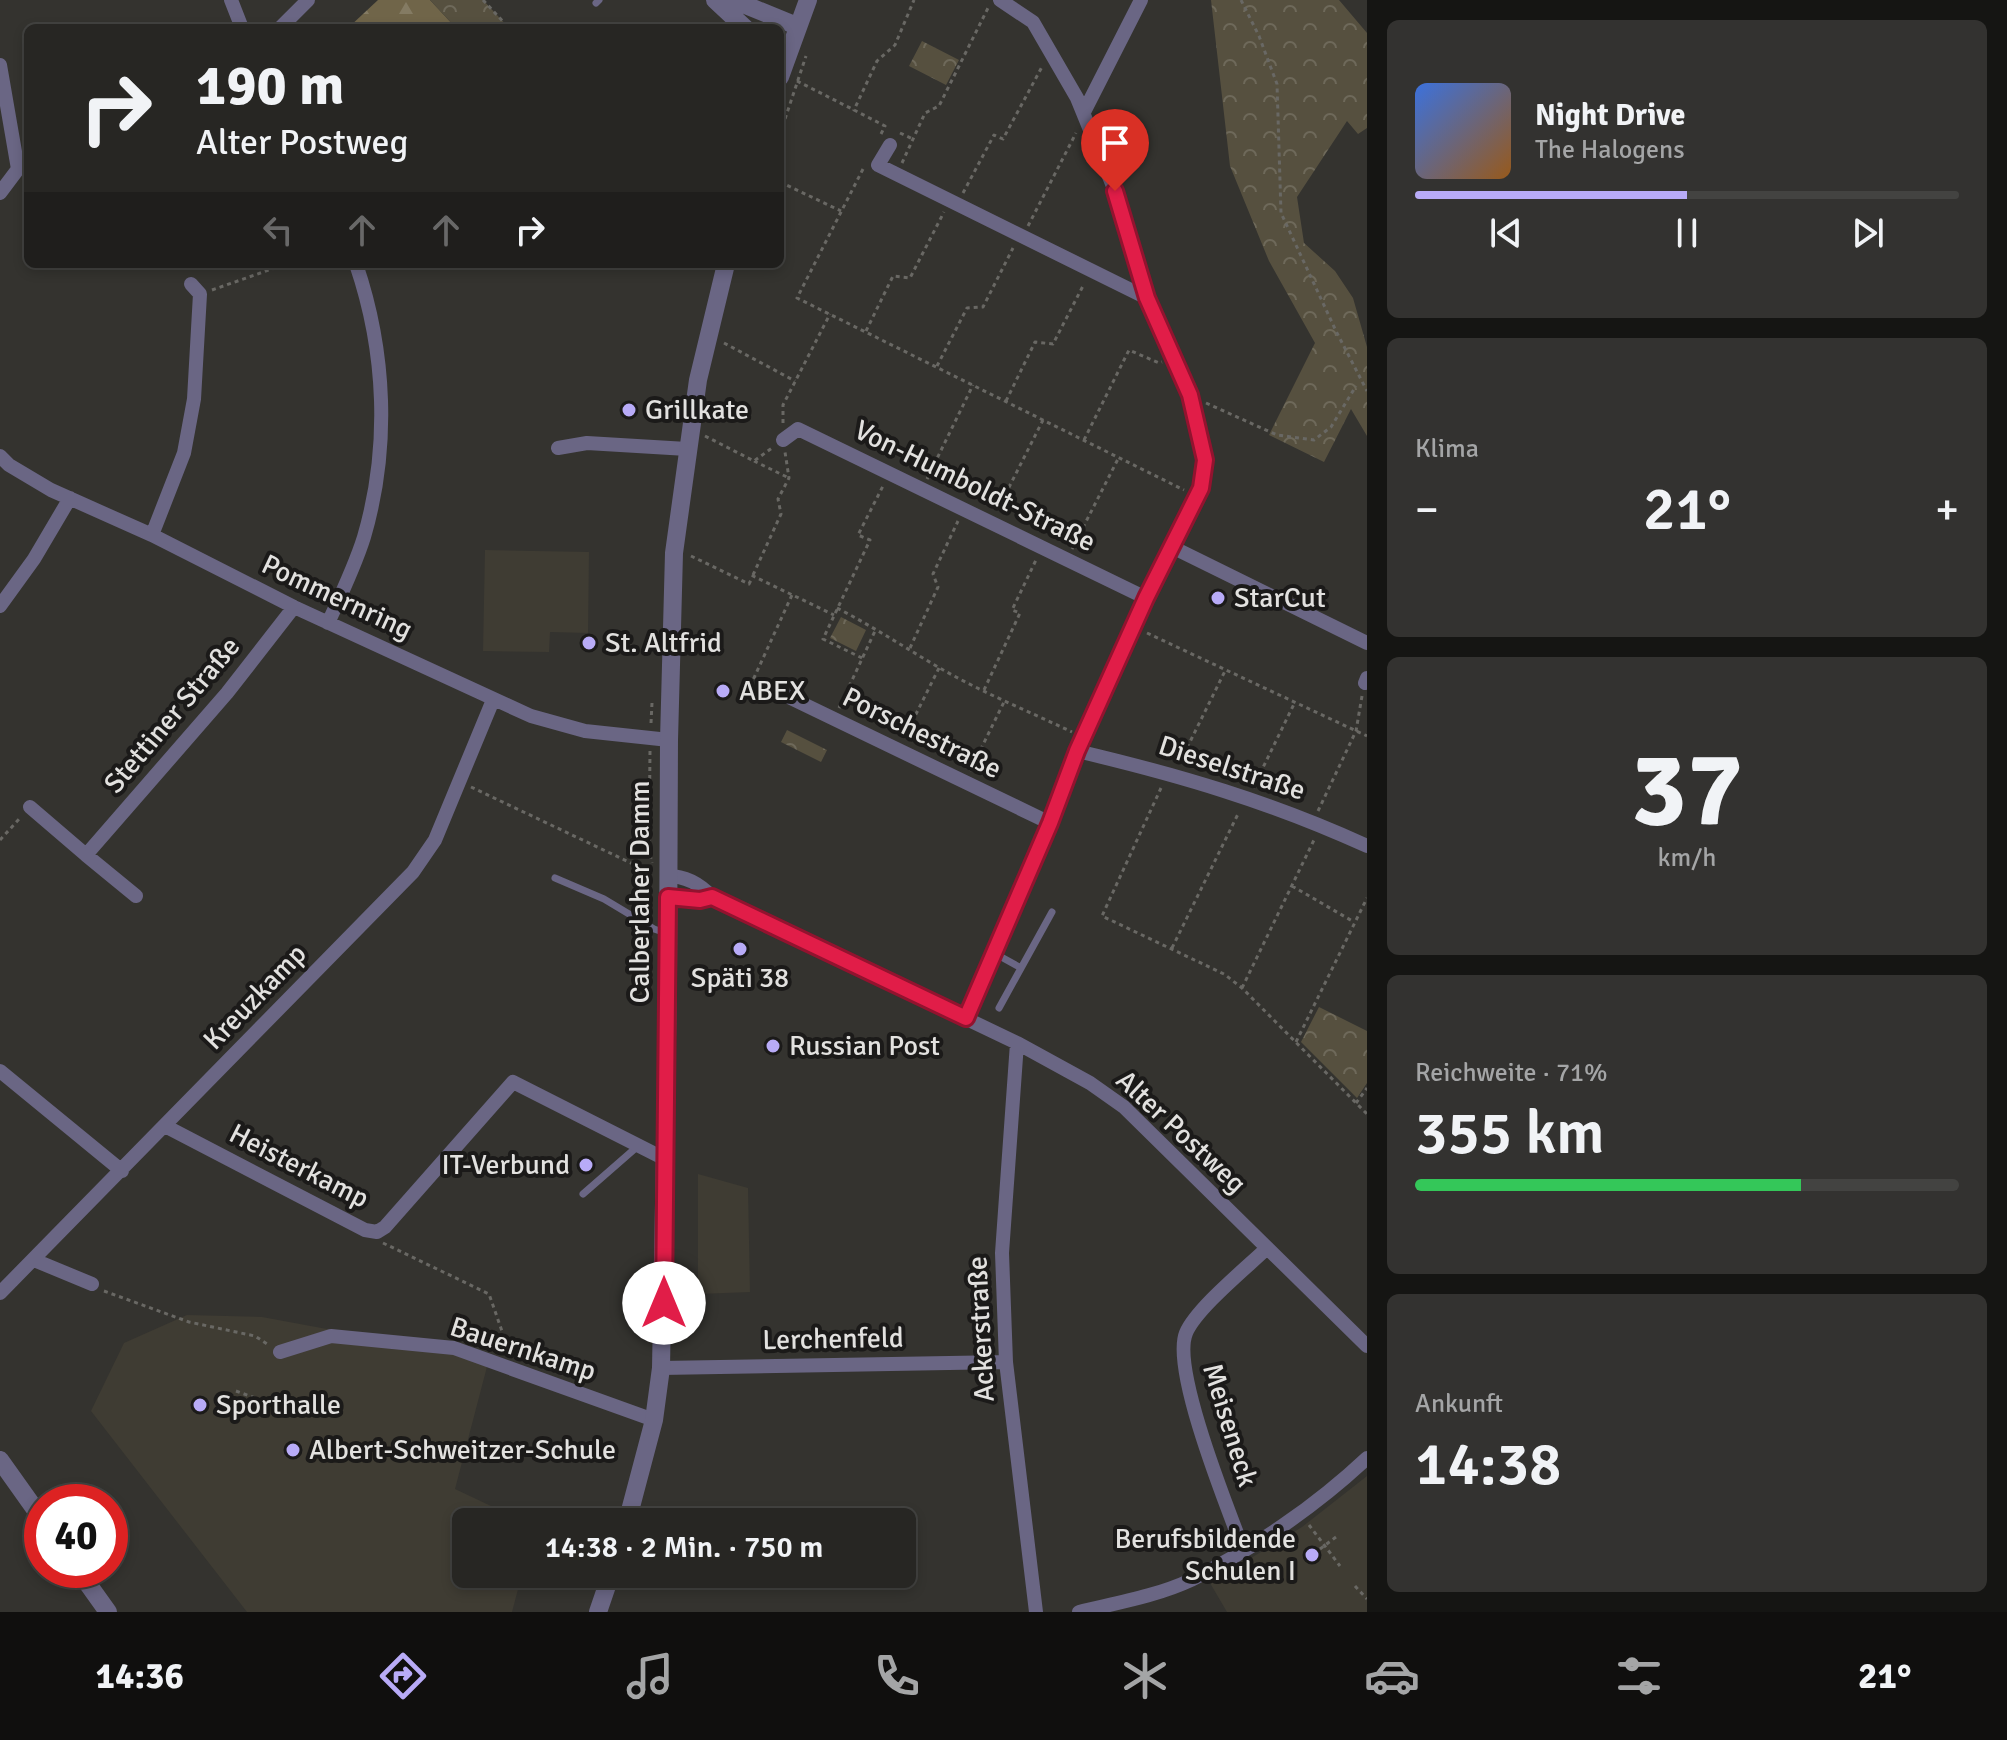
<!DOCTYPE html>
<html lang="de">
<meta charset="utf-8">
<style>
:root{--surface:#272623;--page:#333230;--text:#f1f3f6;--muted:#a4a5a6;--line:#434341;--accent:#b8abf7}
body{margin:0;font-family:Signika,sans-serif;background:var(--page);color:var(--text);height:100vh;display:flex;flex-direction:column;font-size:30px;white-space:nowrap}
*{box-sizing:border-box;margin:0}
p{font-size:26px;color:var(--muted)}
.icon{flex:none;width:44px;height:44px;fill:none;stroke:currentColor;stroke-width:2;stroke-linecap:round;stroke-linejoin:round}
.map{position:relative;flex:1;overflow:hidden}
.sheet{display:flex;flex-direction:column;gap:20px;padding:20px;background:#151513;width:640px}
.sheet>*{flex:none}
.guide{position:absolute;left:24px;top:24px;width:760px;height:244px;border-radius:12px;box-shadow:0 4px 12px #0003,0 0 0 2px var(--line);background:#272623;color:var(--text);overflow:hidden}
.speed{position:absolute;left:24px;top:1484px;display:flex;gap:16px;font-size:40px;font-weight:700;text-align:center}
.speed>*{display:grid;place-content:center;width:104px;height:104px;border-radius:50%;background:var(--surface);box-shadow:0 4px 12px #0003,0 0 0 2px var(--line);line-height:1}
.speed .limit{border:12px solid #d22;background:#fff;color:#111}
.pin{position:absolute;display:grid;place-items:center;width:68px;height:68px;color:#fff;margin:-82px -34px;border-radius:50% 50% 50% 0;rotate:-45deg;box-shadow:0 0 8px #0007}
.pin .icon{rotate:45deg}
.me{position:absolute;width:88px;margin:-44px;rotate:0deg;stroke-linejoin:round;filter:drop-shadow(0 0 6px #0008)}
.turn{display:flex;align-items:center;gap:28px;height:168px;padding:0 40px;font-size:36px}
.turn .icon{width:104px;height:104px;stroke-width:2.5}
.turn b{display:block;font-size:56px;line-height:68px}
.lanes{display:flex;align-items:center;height:76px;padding:0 40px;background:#0003;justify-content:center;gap:40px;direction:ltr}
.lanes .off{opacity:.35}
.big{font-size:60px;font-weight:600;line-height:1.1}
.sheet .widget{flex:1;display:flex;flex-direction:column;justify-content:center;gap:12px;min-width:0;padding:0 28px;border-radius:12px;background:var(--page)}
.sheet .dial{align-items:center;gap:0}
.dial b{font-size:104px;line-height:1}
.song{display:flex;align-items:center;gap:24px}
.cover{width:96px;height:96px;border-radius:12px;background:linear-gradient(135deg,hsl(220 70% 55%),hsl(30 70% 35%))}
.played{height:8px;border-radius:4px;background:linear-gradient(90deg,var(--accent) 50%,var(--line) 50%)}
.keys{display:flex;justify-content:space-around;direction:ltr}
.heat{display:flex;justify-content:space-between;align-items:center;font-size:44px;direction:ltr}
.charge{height:12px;border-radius:6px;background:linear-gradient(90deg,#34c759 71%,var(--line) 0)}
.trip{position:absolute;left:452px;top:1508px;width:464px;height:80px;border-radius:12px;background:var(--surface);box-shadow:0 4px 12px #0003,0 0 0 2px var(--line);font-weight:600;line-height:80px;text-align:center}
.tab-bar{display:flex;height:128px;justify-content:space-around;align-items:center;background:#100f0e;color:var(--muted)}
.tab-bar .icon{width:56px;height:56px}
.tab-bar .selected{color:var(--accent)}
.tab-bar b{font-size:36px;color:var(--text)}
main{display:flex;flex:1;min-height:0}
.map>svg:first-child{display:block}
.built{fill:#3f3c33}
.forest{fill:url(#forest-firs)}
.park{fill:url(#park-crowns)}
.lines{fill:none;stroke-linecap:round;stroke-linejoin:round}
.path{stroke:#696864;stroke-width:3;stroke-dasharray:4 4;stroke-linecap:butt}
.service{stroke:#6a6684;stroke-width:7}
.minor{stroke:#6a6684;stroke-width:14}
.tertiary{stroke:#6a6684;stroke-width:18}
.route-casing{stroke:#92132f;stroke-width:20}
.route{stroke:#e11d48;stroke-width:14}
.poi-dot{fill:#b8abf7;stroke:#1b1a19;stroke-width:3}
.labels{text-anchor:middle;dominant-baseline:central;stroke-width:8;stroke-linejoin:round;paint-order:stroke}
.poi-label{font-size:28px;fill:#e2e1df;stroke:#1b1a19;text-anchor:start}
.street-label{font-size:28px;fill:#e2e1df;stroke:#1b1a19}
</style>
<main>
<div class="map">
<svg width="1367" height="1612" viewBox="0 0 1367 1612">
<defs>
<pattern id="forest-firs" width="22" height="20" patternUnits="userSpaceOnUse" patternTransform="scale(2)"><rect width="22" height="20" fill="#706549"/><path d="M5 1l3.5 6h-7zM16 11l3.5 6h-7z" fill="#847b63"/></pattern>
<pattern id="park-crowns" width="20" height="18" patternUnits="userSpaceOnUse" patternTransform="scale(2)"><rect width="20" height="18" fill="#56503f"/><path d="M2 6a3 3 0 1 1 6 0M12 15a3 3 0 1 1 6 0" fill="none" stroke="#6e695a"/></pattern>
</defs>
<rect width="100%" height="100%" fill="#34332f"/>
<path class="built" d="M 485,550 L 589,552 L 588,633 L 550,632 L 549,652 L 483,651 Z
M 698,1174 L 748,1188 L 750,1292 L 698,1294 Z
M 187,1315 L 262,1317 L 489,1359 L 455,1489 L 525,1522 L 466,1522 L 466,1574 L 522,1574 L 512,1612 L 247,1612 L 91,1411 L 124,1343 Z
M 1367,1476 L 1367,1612 L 1227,1612 L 1210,1583 L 1302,1527 Z"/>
<path class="forest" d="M 378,0 L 430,0 L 456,28 L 348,28 Z"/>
<path class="park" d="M 430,0 L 483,0 L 509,28 L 456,28 Z
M 1211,0 L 1339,0 L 1367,33 L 1367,128 L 1358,134 L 1347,121 L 1297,197 L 1304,243 L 1335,271 L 1353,298 L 1367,347 L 1367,436 L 1351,409 L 1324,462 L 1269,435 L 1315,343 L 1269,261 L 1230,166 Z
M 922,41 L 959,60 L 946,85 L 909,66 Z
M 841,617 L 866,630 L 856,651 L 830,638 Z
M 787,730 L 827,750 L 821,762 L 781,742 Z
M 1319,1007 L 1367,1031 L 1367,1083 L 1357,1098 L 1301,1042 Z"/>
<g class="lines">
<path class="path" d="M 483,0 L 509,28
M 1241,0 L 1259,36 L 1277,84 L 1281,213 L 1336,331 L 1367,391
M 797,81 L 854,110
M 900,133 L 913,139
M 780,134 L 806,56
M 881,134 L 885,126 L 854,110 L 877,61 L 895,45 L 914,0
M 902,163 L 925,113 L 939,106 L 988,8
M 863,169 L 797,298 L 1184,490
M 780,182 L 841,211
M 963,193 L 994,135 L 1003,139 L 1043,65
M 1028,226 L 1076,133
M 212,290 L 286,264
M 866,331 L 893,276 L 910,278 L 944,212
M 724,343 L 795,381
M 937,366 L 967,308 L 983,307 L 1013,248
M 1006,401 L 1035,342 L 1053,344 L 1084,284
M 1206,403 L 1277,435 L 1314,440 L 1331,427 L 1356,386
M 783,423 L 783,405 L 830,314
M 705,436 L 754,461 L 772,448
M 1084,440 L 1129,350 L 1159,363 L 1162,362
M 754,461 L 789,478
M 927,479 L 973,385
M 998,509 L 1043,420
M 1072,549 L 1119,457
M 691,556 L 749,584 L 753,576 L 834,615
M 753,575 L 781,514 L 778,499 L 789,478 L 785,452
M 837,608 C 872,626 904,647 938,667 C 981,692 1028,711 1072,732
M 1147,633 L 1367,736
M 910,648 L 938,587 L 933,574 L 958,521
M 862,658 L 823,639 L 870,540 L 858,535 L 883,486
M 759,683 L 753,680 L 792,595
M 984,690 L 1020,613 L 1012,610 L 1036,560
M 839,708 L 875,631
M 651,723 L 652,703
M 905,736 L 939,668
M 650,751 L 649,851 L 652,863
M 1180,762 L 1226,669
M 970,771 L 1005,700
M 471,787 L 652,873
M 1161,788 L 1102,916 L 1224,974 L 1242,988 L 1367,1114
M 1253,788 L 1295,702
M 1318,811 L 1356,731 L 1362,696
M 0,840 L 20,818
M 1292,886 L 1354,922
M 1172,948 L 1239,812
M 1242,988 L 1314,840
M 1296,1042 L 1367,898
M 1356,1103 L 1367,1088
M 383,1243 L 489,1294 L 510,1354
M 104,1291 L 189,1322 L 255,1336 L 267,1344
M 679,1327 L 680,1307
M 236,1391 L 272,1404
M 1309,1525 L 1340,1566
M 37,1535 L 42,1543
M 1320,1549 L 1336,1537
M 1355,1586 L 1367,1599"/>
<path class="service" d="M 596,3 L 599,0
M 555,878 L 604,899 L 654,929 L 666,933
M 994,953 L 1021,968
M 999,1008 L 1052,912
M 583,1194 L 638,1146"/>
<path class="minor" d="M 231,0 L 242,28
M 280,28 L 308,0
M 0,65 L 18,169 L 0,193
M 1084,112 L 1141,0
M 890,145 L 878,165 L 1147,298
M 783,440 L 798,429 L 1146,598
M 558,448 L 587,443 L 687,449
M 0,456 L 9,465 L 51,490 L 152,535 L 294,607 L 531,716 L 585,731 L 669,740
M 152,535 L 184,453 L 194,399 L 200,294 L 191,284
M 1170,546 L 1367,643
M 0,606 L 34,559 L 70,498
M 328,623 C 341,595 355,566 364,537 C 390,448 386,352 356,264
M 1365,683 L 1367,678
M 772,689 L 1050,823
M 1077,751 C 1179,775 1271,802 1367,846
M 30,807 L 86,855 L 227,693 L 294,607
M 86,855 L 136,896
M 668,876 C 685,876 700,884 712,897 L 1017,1043 L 1090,1083 L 1124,1107 L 1367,1346
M 668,897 L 700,900 L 712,897
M 966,1018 L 1050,823 L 1077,751 L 1170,546 L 1198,497 L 1205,460 L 1190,395 L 1147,298 L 1115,191 L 1077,98 L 1033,22 L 1000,0
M 1017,1043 L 1002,1253 L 1006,1362 L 1036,1612
M 0,1071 L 122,1171
M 165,1126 L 365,1230 L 377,1232 L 385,1227 L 513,1082 L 665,1159
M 34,1260 L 92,1284
M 0,1293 L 413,872 L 435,840 L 493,700
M 280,1352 L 331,1336 L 454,1348 L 654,1420
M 661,1368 L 1006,1362
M 1243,1549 C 1228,1509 1171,1369 1186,1333 C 1196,1309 1245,1269 1266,1249
M 1079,1612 C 1116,1603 1157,1596 1191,1580 C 1253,1549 1316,1506 1367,1458"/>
<path class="tertiary" d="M 715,0 L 745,28
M 733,0 L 797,26
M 780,77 L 808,0
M 0,1460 L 42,1519
M 627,1522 L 654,1420 L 661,1368 L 668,983 L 669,740 L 674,553 L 698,380 L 726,264
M 78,1570 L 108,1612
M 598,1612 L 611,1574"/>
</g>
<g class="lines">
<g class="route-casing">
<path id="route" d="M 664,1303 L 668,897 L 700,900 L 712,897 L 966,1018 L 1050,823 L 1077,751 L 1146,598 L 1201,488 L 1205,460 L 1190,395 L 1147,298 L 1115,191"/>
</g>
<use href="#route" class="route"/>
</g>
<g class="poi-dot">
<circle cx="629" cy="410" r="8"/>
<circle cx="1218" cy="598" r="8"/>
<circle cx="589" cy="643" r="8"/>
<circle cx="723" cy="691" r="8"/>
<circle cx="740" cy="949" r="8"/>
<circle cx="773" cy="1046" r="8"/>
<circle cx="586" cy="1165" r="8"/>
<circle cx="200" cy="1405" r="8"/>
<circle cx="293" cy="1450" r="8"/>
<circle cx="1312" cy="1555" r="8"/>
</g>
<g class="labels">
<g class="poi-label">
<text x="645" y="410">Grillkate</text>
<text x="1234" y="598">StarCut</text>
<text x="605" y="643">St. Altfrid</text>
<text x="739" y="691">ABEX</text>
<text x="740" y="978" text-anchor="middle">Späti 38</text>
<text x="789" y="1046">Russian Post</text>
<text x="570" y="1165" text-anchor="end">IT-Verbund</text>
<text x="216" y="1405">Sporthalle</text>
<text x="309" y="1450">Albert-Schweitzer-Schule</text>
<text x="1296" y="1539" text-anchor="end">Berufsbildende<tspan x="1296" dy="32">Schulen I</tspan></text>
</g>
<g class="street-label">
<text transform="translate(975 486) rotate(26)">Von-Humboldt-Straße</text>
<text transform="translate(337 597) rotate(25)">Pommernring</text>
<text transform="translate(172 715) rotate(-50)">Stettiner Straße</text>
<text transform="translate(922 733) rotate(26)">Porschestraße</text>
<text transform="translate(1232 768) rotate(18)">Dieselstraße</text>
<text transform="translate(640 892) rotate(-90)">Calberlaher Damm</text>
<text transform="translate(255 997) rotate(-46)">Kreuzkamp</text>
<text transform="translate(1181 1132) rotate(43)">Alter Postweg</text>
<text transform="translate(299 1166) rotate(27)">Heisterkamp</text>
<text transform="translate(981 1329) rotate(-93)">Ackerstraße</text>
<text transform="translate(833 1339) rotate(-1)">Lerchenfeld</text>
<text transform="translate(523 1349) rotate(18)">Bauernkamp</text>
<text transform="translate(1230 1425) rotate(73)">Meiseneck</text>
</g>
</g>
</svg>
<div class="speed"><div class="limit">40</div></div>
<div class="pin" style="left:1115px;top:191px;background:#d93025"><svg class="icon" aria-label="arrive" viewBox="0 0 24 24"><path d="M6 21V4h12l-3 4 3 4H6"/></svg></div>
<svg class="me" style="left:664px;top:1303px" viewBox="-20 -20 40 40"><circle r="19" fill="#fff"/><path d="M0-13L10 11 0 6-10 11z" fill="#e11d48"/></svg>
<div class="trip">14:38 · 2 Min. · 750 m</div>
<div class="guide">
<div class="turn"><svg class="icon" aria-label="right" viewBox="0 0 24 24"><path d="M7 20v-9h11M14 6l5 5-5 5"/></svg><div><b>190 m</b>Alter Postweg</div></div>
<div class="lanes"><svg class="icon off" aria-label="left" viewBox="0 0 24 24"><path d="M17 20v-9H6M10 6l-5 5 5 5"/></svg><svg class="icon off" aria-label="ahead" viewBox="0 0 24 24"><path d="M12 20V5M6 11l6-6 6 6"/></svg><svg class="icon off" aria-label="ahead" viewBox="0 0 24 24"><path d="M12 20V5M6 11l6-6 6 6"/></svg><svg class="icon" aria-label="right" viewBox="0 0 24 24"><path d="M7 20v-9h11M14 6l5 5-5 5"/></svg></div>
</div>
</div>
<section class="sheet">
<div class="widget">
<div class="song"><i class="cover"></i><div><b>Night Drive</b><p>The Halogens</p></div></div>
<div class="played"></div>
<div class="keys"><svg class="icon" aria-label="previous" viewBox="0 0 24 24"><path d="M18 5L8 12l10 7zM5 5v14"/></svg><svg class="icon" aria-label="pause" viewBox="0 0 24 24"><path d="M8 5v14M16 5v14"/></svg><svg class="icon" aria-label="next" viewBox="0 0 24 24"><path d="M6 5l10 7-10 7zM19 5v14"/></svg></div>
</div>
<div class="widget"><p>Klima</p>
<div class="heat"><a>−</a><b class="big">21°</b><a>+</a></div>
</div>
<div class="widget dial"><b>37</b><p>km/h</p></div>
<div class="widget"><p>Reichweite · 71%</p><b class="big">355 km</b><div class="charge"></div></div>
<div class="widget"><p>Ankunft</p><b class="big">14:38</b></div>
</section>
</main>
<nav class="tab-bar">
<b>14:36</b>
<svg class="icon selected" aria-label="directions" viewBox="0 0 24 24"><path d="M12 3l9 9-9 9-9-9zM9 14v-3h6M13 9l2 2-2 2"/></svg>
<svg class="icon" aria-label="music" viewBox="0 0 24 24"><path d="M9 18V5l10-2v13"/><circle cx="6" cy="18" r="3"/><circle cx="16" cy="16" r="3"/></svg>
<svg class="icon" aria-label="phone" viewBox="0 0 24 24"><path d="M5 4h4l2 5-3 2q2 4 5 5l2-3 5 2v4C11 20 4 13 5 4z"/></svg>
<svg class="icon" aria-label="climate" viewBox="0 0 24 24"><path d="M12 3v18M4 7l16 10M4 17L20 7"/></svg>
<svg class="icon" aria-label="car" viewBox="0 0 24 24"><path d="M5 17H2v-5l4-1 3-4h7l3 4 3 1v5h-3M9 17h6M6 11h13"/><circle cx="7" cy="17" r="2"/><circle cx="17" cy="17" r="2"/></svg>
<svg class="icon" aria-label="filters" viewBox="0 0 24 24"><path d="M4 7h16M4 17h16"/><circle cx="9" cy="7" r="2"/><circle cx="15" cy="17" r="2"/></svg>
<b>21°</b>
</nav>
